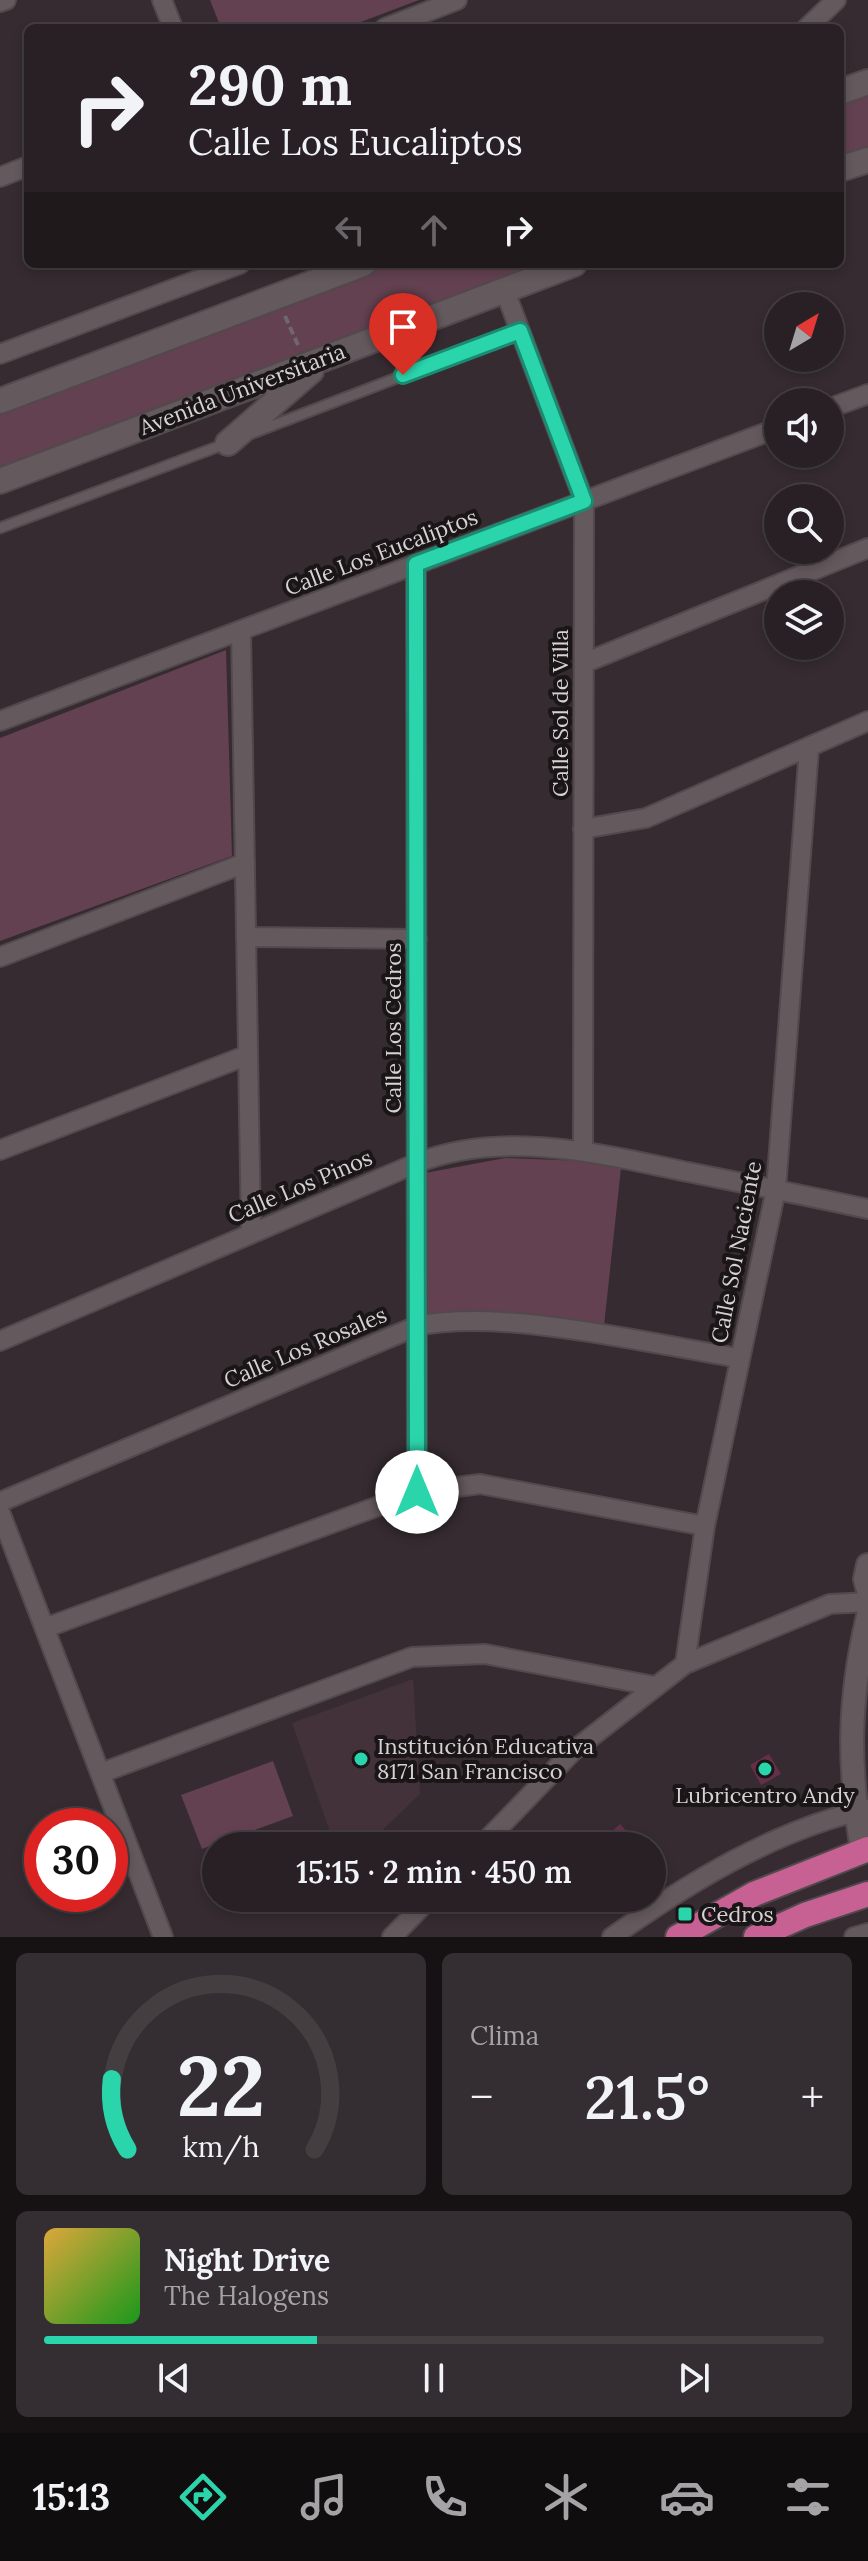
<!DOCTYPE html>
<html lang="es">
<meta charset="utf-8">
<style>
:root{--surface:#282024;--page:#342d31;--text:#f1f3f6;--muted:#a5a3a6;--line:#443e41;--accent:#2bd5ac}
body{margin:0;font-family:Lora,serif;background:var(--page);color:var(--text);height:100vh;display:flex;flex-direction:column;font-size:30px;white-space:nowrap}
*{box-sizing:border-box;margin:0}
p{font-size:26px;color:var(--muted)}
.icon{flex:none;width:44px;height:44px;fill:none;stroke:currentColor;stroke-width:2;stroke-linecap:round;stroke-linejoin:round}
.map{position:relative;height:1937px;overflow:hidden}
.drawer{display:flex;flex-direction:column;gap:16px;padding:16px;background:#161214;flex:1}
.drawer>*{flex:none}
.hud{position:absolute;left:24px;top:24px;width:820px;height:244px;border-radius:12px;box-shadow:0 4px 12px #0003,0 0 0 2px var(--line);background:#282024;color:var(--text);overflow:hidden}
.needle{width:52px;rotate:38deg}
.tools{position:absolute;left:764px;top:292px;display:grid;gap:16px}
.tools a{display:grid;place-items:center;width:80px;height:80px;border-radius:50%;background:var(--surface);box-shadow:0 4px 12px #0003,0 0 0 2px var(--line);font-size:40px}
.speed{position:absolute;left:24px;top:1808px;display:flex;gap:16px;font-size:40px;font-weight:700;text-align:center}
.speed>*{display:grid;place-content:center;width:104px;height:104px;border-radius:50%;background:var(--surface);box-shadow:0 4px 12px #0003,0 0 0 2px var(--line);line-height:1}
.speed .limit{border:12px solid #d22;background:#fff;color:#111}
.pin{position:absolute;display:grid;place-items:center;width:68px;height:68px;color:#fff;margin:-82px -34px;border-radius:50% 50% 50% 0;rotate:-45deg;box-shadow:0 0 8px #0007}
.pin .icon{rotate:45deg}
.me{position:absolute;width:88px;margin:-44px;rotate:0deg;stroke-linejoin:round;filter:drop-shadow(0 0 6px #0008)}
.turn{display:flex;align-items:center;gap:28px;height:168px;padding:0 32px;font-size:36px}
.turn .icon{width:104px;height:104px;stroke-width:2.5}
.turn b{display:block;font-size:56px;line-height:68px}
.lanes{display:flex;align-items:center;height:76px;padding:0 32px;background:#0003;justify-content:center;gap:40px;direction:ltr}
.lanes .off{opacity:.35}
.big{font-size:60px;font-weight:600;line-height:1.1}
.drawer .widget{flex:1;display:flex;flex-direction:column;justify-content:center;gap:12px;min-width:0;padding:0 28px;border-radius:12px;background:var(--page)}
.drawer .dial{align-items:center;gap:0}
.dial svg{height:208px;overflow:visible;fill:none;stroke:var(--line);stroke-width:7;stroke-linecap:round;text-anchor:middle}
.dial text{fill:var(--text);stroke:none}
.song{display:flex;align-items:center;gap:24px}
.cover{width:96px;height:96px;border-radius:12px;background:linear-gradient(135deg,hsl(40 70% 55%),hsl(120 70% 35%))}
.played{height:8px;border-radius:4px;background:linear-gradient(90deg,var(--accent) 35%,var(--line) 35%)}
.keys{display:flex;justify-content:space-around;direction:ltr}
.heat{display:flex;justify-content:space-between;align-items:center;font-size:44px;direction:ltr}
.drawer .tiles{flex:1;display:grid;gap:16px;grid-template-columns:1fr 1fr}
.widget:last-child{grid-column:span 2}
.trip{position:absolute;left:202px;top:1832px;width:464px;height:80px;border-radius:40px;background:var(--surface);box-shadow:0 4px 12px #0003,0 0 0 2px var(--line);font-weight:600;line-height:80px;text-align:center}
.menu{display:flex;height:128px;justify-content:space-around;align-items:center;background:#100d0e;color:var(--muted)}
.menu .icon{width:56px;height:56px}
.menu .on{color:var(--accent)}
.menu b{font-size:36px;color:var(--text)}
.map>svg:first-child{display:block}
.built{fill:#433239}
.green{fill:#634150}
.building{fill:#652f49}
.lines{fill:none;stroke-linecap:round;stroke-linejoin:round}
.service-casing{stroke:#51494c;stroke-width:13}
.minor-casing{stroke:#51494c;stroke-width:22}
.tertiary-casing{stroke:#51494c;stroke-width:26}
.secondary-casing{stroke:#51494c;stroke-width:28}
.trunk-casing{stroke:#51494c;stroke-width:28}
.path{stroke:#6f676b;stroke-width:4;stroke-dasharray:8 4;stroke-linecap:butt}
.service{stroke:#64595d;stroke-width:9}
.minor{stroke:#64595d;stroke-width:18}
.tertiary{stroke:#64595d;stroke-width:22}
.secondary{stroke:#64595d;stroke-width:24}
.trunk{stroke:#c76194;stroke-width:24}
.route-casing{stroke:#1c8a70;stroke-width:20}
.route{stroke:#2bd5ac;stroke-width:14}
.poi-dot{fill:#2bd5ac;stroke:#1a1517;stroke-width:3}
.labels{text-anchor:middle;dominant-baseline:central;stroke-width:8;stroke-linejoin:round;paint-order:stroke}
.street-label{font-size:22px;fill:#d7d1d3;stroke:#1a1517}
.poi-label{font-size:22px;fill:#d7d1d3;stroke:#1a1517;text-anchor:start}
</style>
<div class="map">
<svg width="868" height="1937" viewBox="0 0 868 1937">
<rect width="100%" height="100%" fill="#352b30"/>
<path class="built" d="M 413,1679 L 420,1794 L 366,1846 L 335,1846 L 292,1723 Z"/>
<path class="green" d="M 210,0 L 419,0 L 345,28 L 221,28 Z
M 868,94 L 868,150 L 840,160 L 840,103 Z
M 392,264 L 546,264 L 0,471 L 0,413 Z
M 226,650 L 232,856 L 0,941 L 0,738 Z
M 505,1158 L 583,1161 L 621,1168 L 604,1326 L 537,1316 L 425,1314 L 425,1173 Z
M 273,1761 L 293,1816 L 202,1849 L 181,1795 Z"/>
<path class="building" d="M 769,1754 L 781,1774 L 761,1785 L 750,1765 Z
M 620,1824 L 640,1846 L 595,1846 Z"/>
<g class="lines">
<g class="service-casing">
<path id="service" d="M 250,434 L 520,331
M 0,528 L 225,444"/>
</g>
<g class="minor-casing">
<path id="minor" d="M 162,0 L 173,28
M 0,2 L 6,0
M 385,28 L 457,0
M 807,28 L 836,0
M 0,177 L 28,166
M 505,291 L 584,501 L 583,1150
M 0,354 L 240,264
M 830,408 L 868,394
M 416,564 L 417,1492
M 241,630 L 251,1233
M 584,663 L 868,548
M 0,721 L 778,428
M 583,829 L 646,818 L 868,721
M 246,937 L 417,939
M 0,957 L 245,863
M 0,1150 L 248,1055
M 0,1341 L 417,1163 C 503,1129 602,1154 688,1172 C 748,1184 808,1196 868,1209
M 0,1502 L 417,1326 C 504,1308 650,1344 740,1358
M 0,1512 L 163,1937
M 45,1628 L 417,1492 L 480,1484 L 705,1526
M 685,1664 L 705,1526 L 776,1189 L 809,748
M 101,1773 L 412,1657 L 485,1654 L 654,1686
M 481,1846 L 573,1751 L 685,1664 L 830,1604 L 868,1602
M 392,1937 L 430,1898
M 612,1937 C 688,1883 776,1829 868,1809
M 854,1937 L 868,1933"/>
</g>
<g class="tertiary-casing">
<path id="tertiary" d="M 868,1565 L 865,1579 L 868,1590
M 862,1850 C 848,1765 848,1701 868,1616"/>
</g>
<g class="secondary-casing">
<path id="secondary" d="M 840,92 L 868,82
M 840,169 L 868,160
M 0,401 L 363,264
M 228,443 L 311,371
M 0,481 L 574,264"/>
</g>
<g class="trunk-casing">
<path id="trunk" d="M 678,1937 L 754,1894 L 868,1849
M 756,1937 L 805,1915 L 868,1894"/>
</g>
<path class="path" d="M 285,316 L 298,345"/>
<use href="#service" class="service"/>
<use href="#minor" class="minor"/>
<use href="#tertiary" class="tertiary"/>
<use href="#secondary" class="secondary"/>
<use href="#trunk" class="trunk"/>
</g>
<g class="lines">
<g class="route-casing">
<path id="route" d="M 403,375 L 520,331 L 584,501 L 416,564 L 417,1492"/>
</g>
<use href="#route" class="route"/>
</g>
<g class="poi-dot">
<circle cx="361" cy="1759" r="8"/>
<circle cx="765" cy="1769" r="8"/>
<rect x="677" y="1906" width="16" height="16" rx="4"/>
</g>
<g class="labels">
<g class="street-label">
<text transform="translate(242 389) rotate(-21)">Avenida Universitaria</text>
<text transform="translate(381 552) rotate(-21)">Calle Los Eucaliptos</text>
<text transform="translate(560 713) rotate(-90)">Calle Sol de Villa</text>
<text transform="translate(393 1028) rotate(-90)">Calle Los Cedros</text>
<text transform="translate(300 1186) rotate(-23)">Calle Los Pinos</text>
<text transform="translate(736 1252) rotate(-79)">Calle Sol Naciente</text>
<text transform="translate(305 1347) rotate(-23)">Calle Los Rosales</text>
</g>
<g class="poi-label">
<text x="377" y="1746">Institución Educativa<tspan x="377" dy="25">8171 San Francisco</tspan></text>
<text x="765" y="1795" text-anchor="middle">Lubricentro Andy</text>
<text x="701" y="1914">Cedros</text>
</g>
</g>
</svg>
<div class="tools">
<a><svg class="needle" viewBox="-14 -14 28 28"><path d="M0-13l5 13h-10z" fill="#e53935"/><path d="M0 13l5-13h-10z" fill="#a5a3a6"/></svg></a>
<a><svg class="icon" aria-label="sound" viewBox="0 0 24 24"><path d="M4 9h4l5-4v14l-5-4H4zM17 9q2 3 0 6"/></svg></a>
<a><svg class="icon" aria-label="search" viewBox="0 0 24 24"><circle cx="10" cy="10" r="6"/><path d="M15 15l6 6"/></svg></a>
<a><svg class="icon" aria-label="layers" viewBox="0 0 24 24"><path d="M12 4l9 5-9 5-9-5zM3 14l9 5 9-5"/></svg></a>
</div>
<div class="speed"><div class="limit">30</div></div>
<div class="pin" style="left:403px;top:375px;background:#d93025"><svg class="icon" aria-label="arrive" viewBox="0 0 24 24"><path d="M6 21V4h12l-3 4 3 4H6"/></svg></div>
<svg class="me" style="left:417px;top:1492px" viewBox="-20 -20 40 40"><circle r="19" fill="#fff"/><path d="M0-13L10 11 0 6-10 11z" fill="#2bd5ac"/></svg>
<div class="trip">15:15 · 2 min · 450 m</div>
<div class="hud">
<div class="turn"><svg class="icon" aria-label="right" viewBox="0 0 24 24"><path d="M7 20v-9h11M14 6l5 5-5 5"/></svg><div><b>290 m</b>Calle Los Eucaliptos</div></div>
<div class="lanes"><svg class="icon off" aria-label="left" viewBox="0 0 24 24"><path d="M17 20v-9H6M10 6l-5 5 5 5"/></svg><svg class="icon off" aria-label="ahead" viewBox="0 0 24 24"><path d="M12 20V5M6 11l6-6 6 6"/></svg><svg class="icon" aria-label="right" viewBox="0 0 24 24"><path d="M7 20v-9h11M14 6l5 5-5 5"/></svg></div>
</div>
</div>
<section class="drawer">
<div class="tiles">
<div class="widget dial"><svg viewBox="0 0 100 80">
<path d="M14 69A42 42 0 1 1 86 69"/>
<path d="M14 69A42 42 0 0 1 8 42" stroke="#2bd5ac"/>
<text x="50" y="56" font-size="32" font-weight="700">22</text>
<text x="50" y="72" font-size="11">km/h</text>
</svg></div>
<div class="widget"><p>Clima</p>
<div class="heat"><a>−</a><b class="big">21.5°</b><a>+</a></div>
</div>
<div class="widget">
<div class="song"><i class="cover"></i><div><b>Night Drive</b><p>The Halogens</p></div></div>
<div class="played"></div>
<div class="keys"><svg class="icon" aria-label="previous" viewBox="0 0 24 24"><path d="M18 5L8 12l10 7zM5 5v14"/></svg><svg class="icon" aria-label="pause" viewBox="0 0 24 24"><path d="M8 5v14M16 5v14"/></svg><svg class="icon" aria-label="next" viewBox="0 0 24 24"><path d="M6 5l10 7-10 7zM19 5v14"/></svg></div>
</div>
</div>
</section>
<nav class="menu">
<b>15:13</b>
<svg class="icon on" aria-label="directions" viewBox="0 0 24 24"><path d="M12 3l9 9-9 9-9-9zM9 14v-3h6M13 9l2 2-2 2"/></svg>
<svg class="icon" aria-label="music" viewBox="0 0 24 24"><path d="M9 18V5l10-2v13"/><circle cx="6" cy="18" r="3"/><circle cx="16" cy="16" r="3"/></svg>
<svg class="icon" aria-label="phone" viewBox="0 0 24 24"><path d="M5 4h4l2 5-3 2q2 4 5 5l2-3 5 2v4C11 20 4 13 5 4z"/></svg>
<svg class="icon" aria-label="climate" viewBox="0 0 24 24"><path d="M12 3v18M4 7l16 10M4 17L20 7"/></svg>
<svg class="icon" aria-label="car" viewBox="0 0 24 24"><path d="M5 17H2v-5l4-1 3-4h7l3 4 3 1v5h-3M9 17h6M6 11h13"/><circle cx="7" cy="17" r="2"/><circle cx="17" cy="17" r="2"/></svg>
<svg class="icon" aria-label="filters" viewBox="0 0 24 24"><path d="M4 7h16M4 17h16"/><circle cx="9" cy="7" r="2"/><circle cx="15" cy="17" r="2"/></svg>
</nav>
